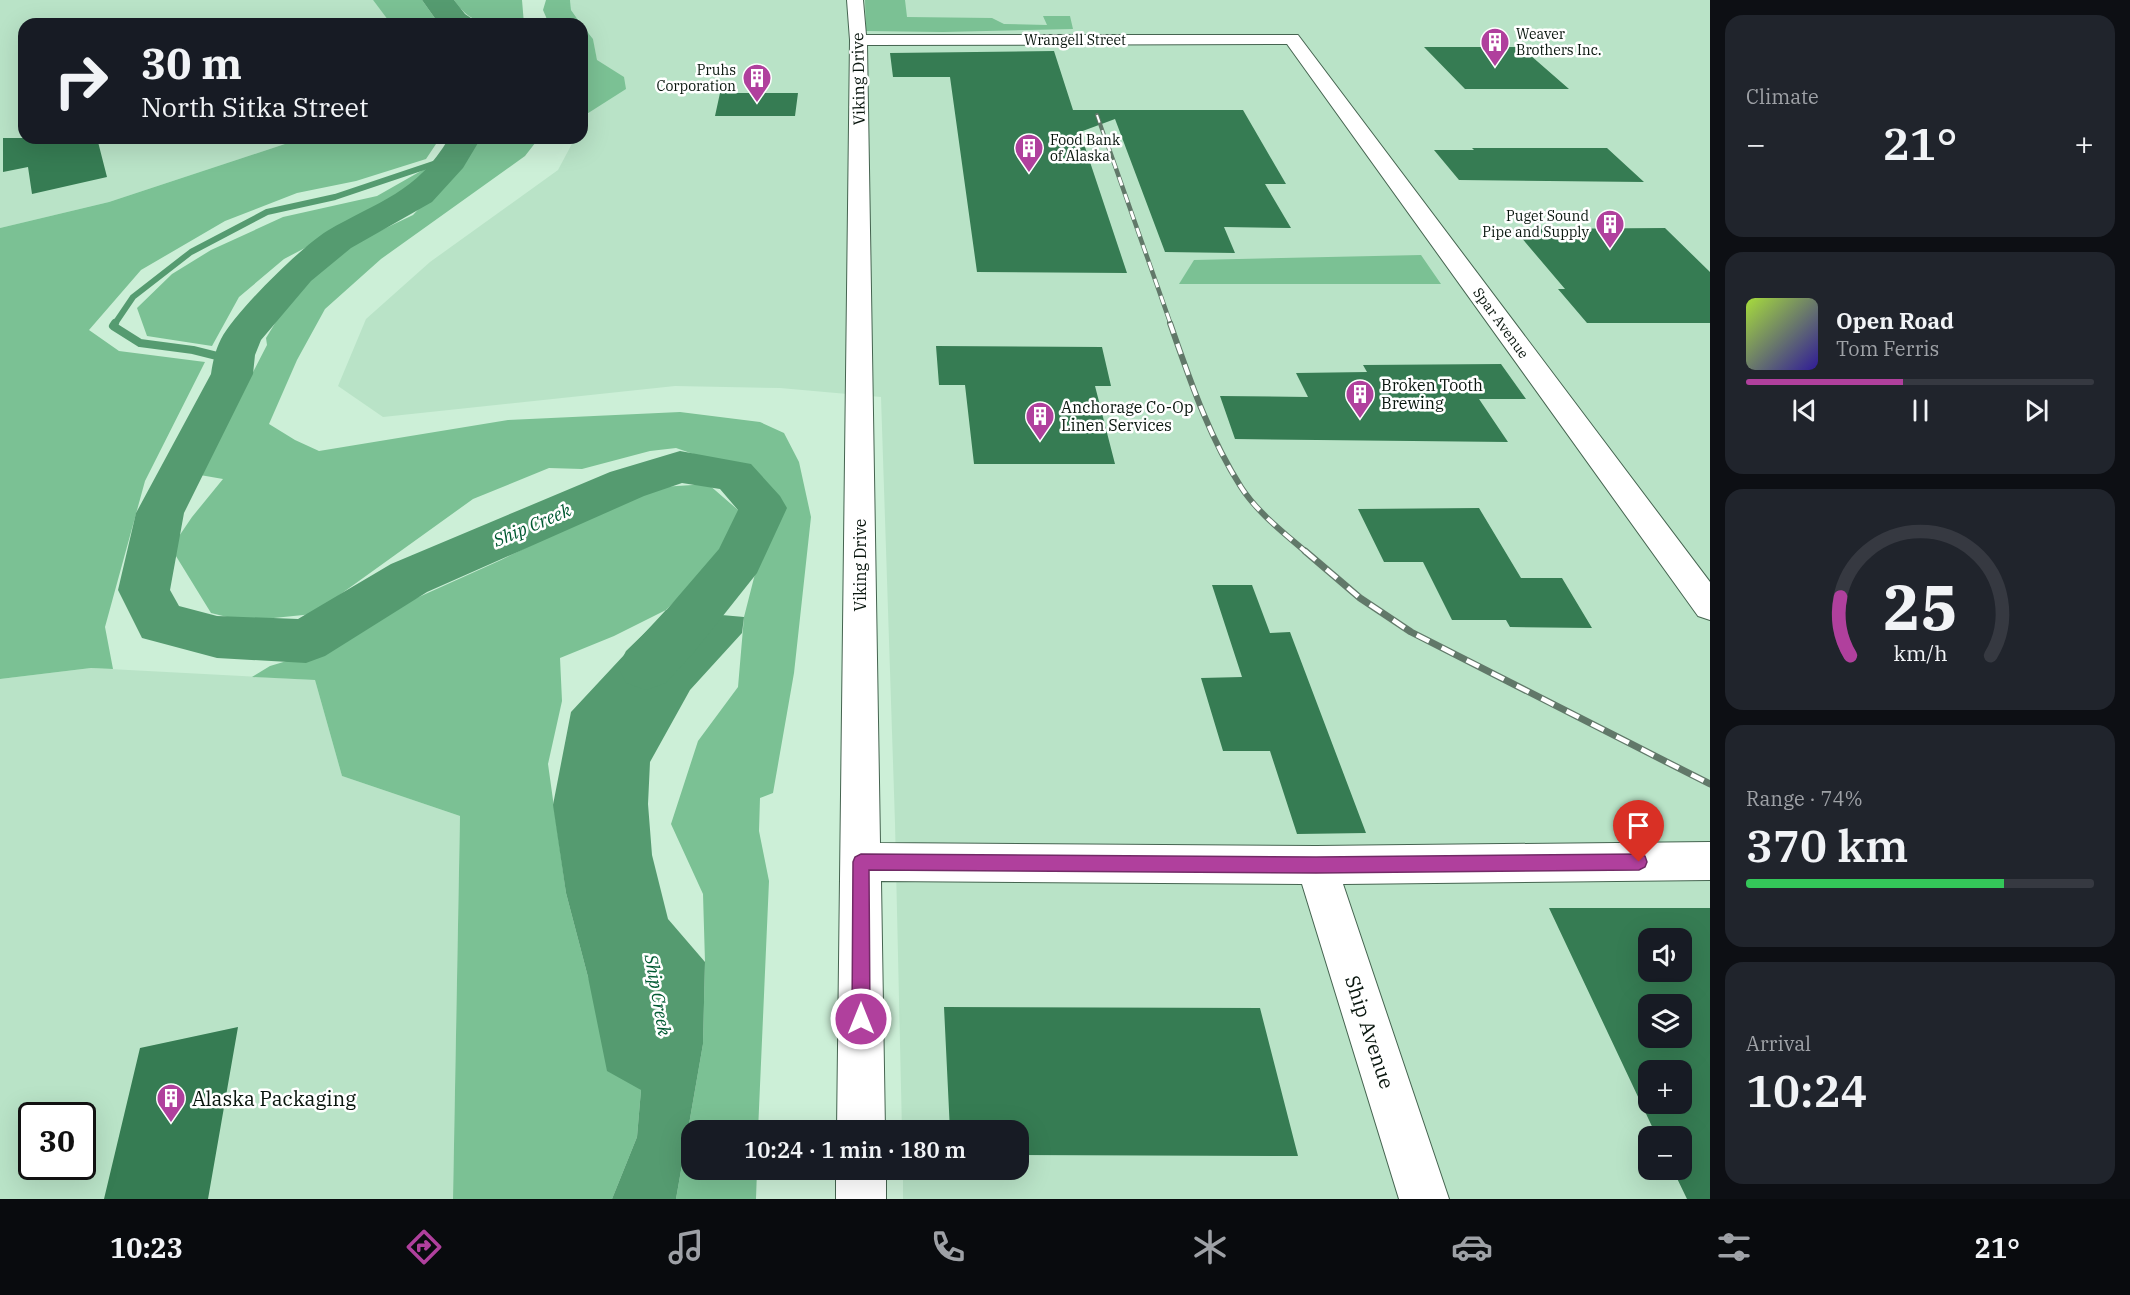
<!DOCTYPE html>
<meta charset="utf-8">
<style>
:root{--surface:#171b24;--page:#20242c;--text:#f1f3f6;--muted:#9ea1a6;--line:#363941;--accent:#b0409d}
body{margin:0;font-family:"IBM Plex Serif",serif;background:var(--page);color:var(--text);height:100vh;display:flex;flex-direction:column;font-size:22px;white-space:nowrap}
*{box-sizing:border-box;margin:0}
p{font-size:20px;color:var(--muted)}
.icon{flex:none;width:33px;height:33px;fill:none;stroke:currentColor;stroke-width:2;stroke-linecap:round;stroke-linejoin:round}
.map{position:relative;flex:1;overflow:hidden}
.details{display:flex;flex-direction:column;gap:15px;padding:15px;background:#0d0f14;width:420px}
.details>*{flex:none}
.guide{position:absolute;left:18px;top:18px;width:570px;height:126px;border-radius:18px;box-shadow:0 6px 24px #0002;background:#171b24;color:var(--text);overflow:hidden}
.tools{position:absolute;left:1638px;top:928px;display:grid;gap:12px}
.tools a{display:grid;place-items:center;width:54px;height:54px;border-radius:12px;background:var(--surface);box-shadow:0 6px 24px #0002;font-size:30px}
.speed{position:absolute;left:18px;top:1102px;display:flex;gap:12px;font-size:30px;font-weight:700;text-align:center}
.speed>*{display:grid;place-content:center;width:78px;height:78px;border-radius:50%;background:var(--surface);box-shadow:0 6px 24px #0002;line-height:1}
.speed .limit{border:3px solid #111;border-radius:9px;background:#fff;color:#111}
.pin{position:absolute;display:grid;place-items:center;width:51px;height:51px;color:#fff;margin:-62px -26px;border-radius:50% 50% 50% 0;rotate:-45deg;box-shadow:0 0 6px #0007}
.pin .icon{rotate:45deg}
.me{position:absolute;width:66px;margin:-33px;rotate:0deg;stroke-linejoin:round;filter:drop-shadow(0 0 4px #0008)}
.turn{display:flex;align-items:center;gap:21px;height:126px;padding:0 24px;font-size:27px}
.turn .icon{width:78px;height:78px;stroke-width:2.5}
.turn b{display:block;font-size:42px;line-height:51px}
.big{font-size:45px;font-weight:600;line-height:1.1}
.details .tile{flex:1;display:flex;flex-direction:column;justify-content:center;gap:9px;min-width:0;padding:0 21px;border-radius:18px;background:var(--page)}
.details .dial{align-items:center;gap:0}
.dial svg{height:156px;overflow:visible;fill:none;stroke:var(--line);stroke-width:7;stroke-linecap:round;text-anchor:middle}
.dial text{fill:var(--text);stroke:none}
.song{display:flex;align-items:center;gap:18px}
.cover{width:72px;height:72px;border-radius:9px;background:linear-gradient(135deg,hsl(80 70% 55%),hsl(250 70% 35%))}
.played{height:6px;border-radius:3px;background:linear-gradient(90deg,var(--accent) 45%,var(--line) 45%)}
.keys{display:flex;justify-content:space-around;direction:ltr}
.heat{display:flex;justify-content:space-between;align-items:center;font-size:33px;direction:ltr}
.charge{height:9px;border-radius:4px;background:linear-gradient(90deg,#34c759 74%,var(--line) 0)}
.trip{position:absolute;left:681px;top:1120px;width:348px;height:60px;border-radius:18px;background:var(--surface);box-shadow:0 6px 24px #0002;font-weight:600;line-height:60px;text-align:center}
.tabs{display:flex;height:96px;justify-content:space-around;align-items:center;background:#090b0e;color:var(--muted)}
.tabs .icon{width:42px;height:42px}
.tabs .current{color:var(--accent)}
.tabs b{font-size:27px;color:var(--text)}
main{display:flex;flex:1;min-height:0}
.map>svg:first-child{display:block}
.built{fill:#b9e3c7;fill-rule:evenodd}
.forest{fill:#7bc194}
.water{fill:#559b70}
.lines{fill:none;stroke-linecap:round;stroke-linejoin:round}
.stream-far1{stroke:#559b70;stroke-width:6}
.stream{stroke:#559b70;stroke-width:8}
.river{fill:#559b70;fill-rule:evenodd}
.building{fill:#367c53;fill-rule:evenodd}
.minor-casing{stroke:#456450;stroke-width:2}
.minor{fill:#fff;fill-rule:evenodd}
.rail-far3-casing{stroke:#617869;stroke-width:4}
.rail-far2-casing{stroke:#617869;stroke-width:4.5}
.rail-far1-casing{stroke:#617869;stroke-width:6}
.rail-casing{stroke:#617869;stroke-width:7}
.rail-far3{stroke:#fff;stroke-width:2;stroke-dasharray:8;stroke-linecap:butt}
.rail-far2{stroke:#fff;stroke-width:3;stroke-dasharray:9;stroke-linecap:butt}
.rail-far1{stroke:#fff;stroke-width:4;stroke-dasharray:11;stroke-linecap:butt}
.rail{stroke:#fff;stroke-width:4.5;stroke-dasharray:14;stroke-linecap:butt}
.route{fill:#b0409d;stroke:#722a66;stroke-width:1.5}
.labels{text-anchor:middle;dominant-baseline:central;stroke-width:5;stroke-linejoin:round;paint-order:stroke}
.far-poi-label{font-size:14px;fill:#08150d;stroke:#fff;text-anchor:start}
.far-street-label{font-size:14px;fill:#08150d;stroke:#fff}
.street-label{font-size:16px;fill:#08150d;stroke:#fff}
.poi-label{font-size:16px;fill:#08150d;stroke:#fff;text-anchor:start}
.water-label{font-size:18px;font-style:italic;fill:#015a32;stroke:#fff}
.near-street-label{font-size:20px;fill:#08150d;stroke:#fff}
.near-poi-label{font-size:20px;fill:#08150d;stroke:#fff;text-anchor:start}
</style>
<main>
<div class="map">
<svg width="1710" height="1199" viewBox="0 0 1710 1199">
<rect width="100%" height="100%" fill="#ccefd7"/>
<path class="built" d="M 0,0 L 373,0 L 391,24 L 24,24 L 24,138 L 303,138 L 109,202 L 0,228 Z
M 570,0 L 1710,0 L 1710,1199 L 903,1199 L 903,1170 L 1018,1170 L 1018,1131 L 902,1131 L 895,823 L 881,397 L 780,388 L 675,386 L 383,417 L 338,386 L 366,319 L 430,262 L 558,170 L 575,138 L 582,138 L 582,125 L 602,89 L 593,39 L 571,10 ZM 1648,939 L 1682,939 L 1682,972 L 1648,972 ZM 1648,1005 L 1682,1005 L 1682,1038 L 1648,1038 ZM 1648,1071 L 1682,1071 L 1682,1104 L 1648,1104 ZM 1648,1137 L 1682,1137 L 1682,1170 L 1648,1170 Z
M 91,668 L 315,680 L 342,776 L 460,816 L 453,1199 L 0,1199 L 0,679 ZM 32,1116 L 82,1116 L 82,1167 L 32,1167 Z"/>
<path class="forest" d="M 373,0 L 422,0 L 439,24 L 391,24 Z
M 454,0 L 522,0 L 524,24 C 493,24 474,29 454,0 Z
M 546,0 L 570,0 L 571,10 L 581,24 L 549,24 L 543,10 Z
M 865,0 L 905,0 L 907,17 L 992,18 L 1004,24 L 1047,25 L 1043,16 L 1070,16 L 1073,29 L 943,32 L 866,31 Z
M 582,25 L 593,39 L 597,60 L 624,77 L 626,89 L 582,117 Z
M 303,138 L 440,138 L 426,159 L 356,181 L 297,193 L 225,221 L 141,270 L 89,330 L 119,351 L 205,362 L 145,481 L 105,627 L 113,669 L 91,668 L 0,679 L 0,228 L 109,202 Z
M 473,138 L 539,138 L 525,156 L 381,259 L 325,309 L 297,360 L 269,424 L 295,440 L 319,451 L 508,420 L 680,412 L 760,422 L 784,433 L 799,462 L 811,517 L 794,673 L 773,793 L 760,798 L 759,831 L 769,881 L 758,1131 L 692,1131 L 692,1170 L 757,1170 L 756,1199 L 676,1199 L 703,1044 L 705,962 L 703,894 L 671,824 L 698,741 L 738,687 L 744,617 L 757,566 L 773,521 L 765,491 L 743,471 L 676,448 L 650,451 L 582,469 L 549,468 L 473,499 L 313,614 L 243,621 L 211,613 L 171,548 L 192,517 L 223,479 L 200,475 L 267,345 L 266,338 L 285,307 L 318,268 L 365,238 L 413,215 L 455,170 Z
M 428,167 L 402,197 L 284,259 L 239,297 L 212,346 L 147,336 L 137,308 L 172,274 L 211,250 L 283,217 L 377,196 Z
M 1421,255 L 1441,284 L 1179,284 L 1194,260 Z
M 708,484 L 738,510 L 740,534 L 666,610 L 614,636 L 560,658 L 562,701 L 548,764 L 566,893 L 588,977 L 641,1090 L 637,1137 L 612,1199 L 453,1199 L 460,816 L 342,776 L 315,680 L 252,677 L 270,666 L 327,649 L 361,623 L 501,560 L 646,488 Z"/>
<path class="water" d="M 422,0 L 454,0 L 465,14 L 480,24 L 439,24 Z
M 666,610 L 744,617 L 742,633 L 690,690 L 650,762 L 648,804 L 652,855 L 668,919 L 705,962 L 703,1044 L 676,1199 L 612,1199 L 637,1137 L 641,1090 L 607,1071 L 588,977 L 566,893 L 553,805 L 571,712 Z"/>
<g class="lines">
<path class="stream-far1" d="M 114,325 L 133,297 L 191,252 L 267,212 L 335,197 L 454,157"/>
<path class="stream" d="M 115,323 L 113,326 L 140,343 L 193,350 L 233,360"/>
<path class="river" d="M 449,138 L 481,138 L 463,168 L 432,202 L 351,248 L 311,281 L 261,340 L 255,355 L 253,374 L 184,513 L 170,590 L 179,606 L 217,616 L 298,619 L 391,564 L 610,472 L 680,451 L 751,464 L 780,496 L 787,508 L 757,573 L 695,651 L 666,683 L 646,690 L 626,683 L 618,667 L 626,651 L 657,621 L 719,549 L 738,510 L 720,489 L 682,483 L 644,496 L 427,592 L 325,656 L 306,663 L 217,658 L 142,638 L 118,590 L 136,513 L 211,374 C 213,361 215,351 221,339 C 236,311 300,248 327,231 C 378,201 417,193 449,138 Z"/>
</g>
<path class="building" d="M 1424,47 L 1521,47 L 1569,89 L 1465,89 Z
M 1054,51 L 1073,110 L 1243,110 L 1286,184 L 1265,184 L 1291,228 L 1224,227 L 1235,253 L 1165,252 L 1115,119 L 1080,132 L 1127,273 L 977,272 L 950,77 L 893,77 L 890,53 Z
M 720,93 L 798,93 L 795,116 L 715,116 Z
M 3,138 L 97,138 L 107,177 L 32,194 L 28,167 L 3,172 Z
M 1472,148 L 1607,148 L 1644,182 L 1459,180 L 1434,150 L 1474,150 Z
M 1665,228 L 1710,272 L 1710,323 L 1587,323 L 1558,289 L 1565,289 L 1514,229 Z
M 936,346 L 1102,347 L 1111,386 L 1095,386 L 1115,464 L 974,464 L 965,385 L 939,385 Z
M 1501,364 L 1526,399 L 1479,399 L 1508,442 L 1235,439 L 1220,396 L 1308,397 L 1296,373 L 1367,372 L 1363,365 Z
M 1479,508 L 1521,578 L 1562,578 L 1592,628 L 1510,627 L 1506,620 L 1452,620 L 1423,562 L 1384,562 L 1358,509 Z
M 1212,585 L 1252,585 L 1270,633 L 1290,632 L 1366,833 L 1297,834 L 1270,751 L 1223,751 L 1201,678 L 1242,677 Z
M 1549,908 L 1710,908 L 1710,1199 L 1687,1199 L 1673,1170 L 1682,1170 L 1682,1137 L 1657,1137 ZM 1648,939 L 1682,939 L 1682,972 L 1648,972 ZM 1648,1005 L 1682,1005 L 1682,1038 L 1648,1038 ZM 1648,1071 L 1682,1071 L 1682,1104 L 1648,1104 Z
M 944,1007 L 1260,1008 L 1298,1156 L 1018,1155 L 1018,1131 L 950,1131 Z
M 238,1027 L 208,1199 L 104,1199 L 140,1048 Z"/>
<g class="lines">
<g class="minor-casing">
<path id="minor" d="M 847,0 L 863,0 L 866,35 L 1298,35 L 1710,582 L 1710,620 L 1698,616 L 1287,44 L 867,45 L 880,843 L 1316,846 L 1710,842 L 1710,880 L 1343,884 L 1449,1199 L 1399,1199 L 1302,884 L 881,881 L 885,1131 L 837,1131 L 850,40 Z
M 836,1170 L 886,1170 L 886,1199 L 836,1199 Z"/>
</g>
<use href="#minor" class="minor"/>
<g class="rail-far3-casing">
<path id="rail-far3" d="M 1097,115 L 1107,144"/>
</g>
<g class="rail-far2-casing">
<path id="rail-far2" d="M 1107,143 L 1171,325"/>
</g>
<g class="rail-far1-casing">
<path id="rail-far1" d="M 1170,323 C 1190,380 1209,437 1241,487 C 1257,512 1284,533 1306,552"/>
</g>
<g class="rail-casing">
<path id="rail" d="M 1305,551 L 1360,598 L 1411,632 L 1710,784"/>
</g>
<use href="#rail-far3" class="rail-far3"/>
<use href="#rail-far2" class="rail-far2"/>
<use href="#rail-far1" class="rail-far1"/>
<use href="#rail" class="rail"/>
</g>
<path class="route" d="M 861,854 L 1316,857 L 1639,854 L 1645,856 L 1647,862 L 1645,867 L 1639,870 L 1316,873 L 869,870 L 870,1019 L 867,1026 L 861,1028 L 854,1026 L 852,1019 L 853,862 L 855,857 Z"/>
<defs>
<g id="building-pin" transform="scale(1.5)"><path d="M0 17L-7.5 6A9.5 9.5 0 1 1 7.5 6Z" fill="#b0409d" stroke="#fff"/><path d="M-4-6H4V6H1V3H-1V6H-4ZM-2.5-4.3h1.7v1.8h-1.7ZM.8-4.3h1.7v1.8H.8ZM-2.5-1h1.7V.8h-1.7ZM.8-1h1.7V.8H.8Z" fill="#fff"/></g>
</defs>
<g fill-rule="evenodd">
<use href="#building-pin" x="1495" y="42"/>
<use href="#building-pin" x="757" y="78"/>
<use href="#building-pin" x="1029" y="148"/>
<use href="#building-pin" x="1610" y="224"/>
<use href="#building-pin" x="1360" y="394"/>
<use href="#building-pin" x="1040" y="416"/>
<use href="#building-pin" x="171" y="1098"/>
</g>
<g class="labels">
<g class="far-poi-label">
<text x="1516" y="34">Weaver<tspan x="1516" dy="16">Brothers Inc.</tspan></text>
<text x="736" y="70" text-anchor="end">Pruhs<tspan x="736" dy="16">Corporation</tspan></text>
<text x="1050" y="140">Food Bank<tspan x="1050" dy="16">of Alaska</tspan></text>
<text x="1589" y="216" text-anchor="end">Puget Sound<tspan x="1589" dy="16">Pipe and Supply</tspan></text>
</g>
<g class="far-street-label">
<text x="1075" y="40">Wrangell Street</text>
<text transform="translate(1501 323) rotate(54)">Spar Avenue</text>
</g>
<g class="street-label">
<text transform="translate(858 79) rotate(-91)">Viking Drive</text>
<text transform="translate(860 565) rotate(-90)">Viking Drive</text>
</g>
<g class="poi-label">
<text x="1381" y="385">Broken Tooth<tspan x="1381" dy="18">Brewing</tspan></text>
<text x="1061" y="407">Anchorage Co-Op<tspan x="1061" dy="18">Linen Services</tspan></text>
</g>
<g class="water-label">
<text transform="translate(532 525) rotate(-23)">Ship Creek</text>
<text transform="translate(658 995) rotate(80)">Ship Creek</text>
</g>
<g class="near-street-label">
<text transform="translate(1370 1032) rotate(72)">Ship Avenue</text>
</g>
<g class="near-poi-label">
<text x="192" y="1098">Alaska Packaging</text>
</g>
</g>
</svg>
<div class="tools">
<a><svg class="icon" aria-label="sound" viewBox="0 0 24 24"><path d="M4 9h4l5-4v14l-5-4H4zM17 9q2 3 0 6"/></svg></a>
<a><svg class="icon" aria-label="layers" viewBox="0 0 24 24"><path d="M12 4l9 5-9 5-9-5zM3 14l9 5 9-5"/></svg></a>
<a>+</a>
<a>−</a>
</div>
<div class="speed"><div class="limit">30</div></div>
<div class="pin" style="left:1639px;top:862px;background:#d93025"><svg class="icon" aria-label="arrive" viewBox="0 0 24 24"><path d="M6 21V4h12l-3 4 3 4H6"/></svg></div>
<svg class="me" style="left:861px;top:1019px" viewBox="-20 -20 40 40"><circle r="17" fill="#b0409d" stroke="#fff" stroke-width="3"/><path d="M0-11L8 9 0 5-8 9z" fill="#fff"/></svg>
<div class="trip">10:24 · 1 min · 180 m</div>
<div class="guide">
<div class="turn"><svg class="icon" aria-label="right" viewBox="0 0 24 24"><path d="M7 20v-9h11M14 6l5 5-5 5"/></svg><div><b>30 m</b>North Sitka Street</div></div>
</div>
</div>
<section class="details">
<div class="tile"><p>Climate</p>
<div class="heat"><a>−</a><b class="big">21°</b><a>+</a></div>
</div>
<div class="tile">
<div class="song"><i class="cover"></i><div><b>Open Road</b><p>Tom Ferris</p></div></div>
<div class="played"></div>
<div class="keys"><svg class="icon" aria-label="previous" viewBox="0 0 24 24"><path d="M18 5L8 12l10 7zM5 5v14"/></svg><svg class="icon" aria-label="pause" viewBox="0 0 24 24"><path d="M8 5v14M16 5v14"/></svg><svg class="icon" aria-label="next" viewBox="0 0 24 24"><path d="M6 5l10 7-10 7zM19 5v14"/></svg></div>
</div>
<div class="tile dial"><svg viewBox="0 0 100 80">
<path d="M14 69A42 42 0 1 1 86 69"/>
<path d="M14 69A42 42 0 0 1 9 39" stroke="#b0409d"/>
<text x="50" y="56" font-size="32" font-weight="700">25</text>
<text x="50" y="72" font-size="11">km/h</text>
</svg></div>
<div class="tile"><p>Range · 74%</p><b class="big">370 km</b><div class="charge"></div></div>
<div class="tile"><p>Arrival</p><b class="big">10:24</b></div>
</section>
</main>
<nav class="tabs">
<b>10:23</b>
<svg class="icon current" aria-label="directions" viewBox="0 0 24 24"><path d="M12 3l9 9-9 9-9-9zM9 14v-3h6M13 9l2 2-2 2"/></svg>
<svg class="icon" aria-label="music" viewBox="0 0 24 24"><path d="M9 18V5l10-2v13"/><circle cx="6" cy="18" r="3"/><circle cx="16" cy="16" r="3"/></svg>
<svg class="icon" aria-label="phone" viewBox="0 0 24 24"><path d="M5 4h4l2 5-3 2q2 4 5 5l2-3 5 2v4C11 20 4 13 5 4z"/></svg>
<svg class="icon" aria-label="climate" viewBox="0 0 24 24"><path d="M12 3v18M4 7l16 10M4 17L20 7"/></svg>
<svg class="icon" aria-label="car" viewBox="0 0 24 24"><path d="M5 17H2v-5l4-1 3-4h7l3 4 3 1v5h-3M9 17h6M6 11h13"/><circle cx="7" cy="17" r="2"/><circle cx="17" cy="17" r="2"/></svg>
<svg class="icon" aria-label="filters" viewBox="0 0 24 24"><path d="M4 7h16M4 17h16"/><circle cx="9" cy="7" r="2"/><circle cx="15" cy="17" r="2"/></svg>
<b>21°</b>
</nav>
